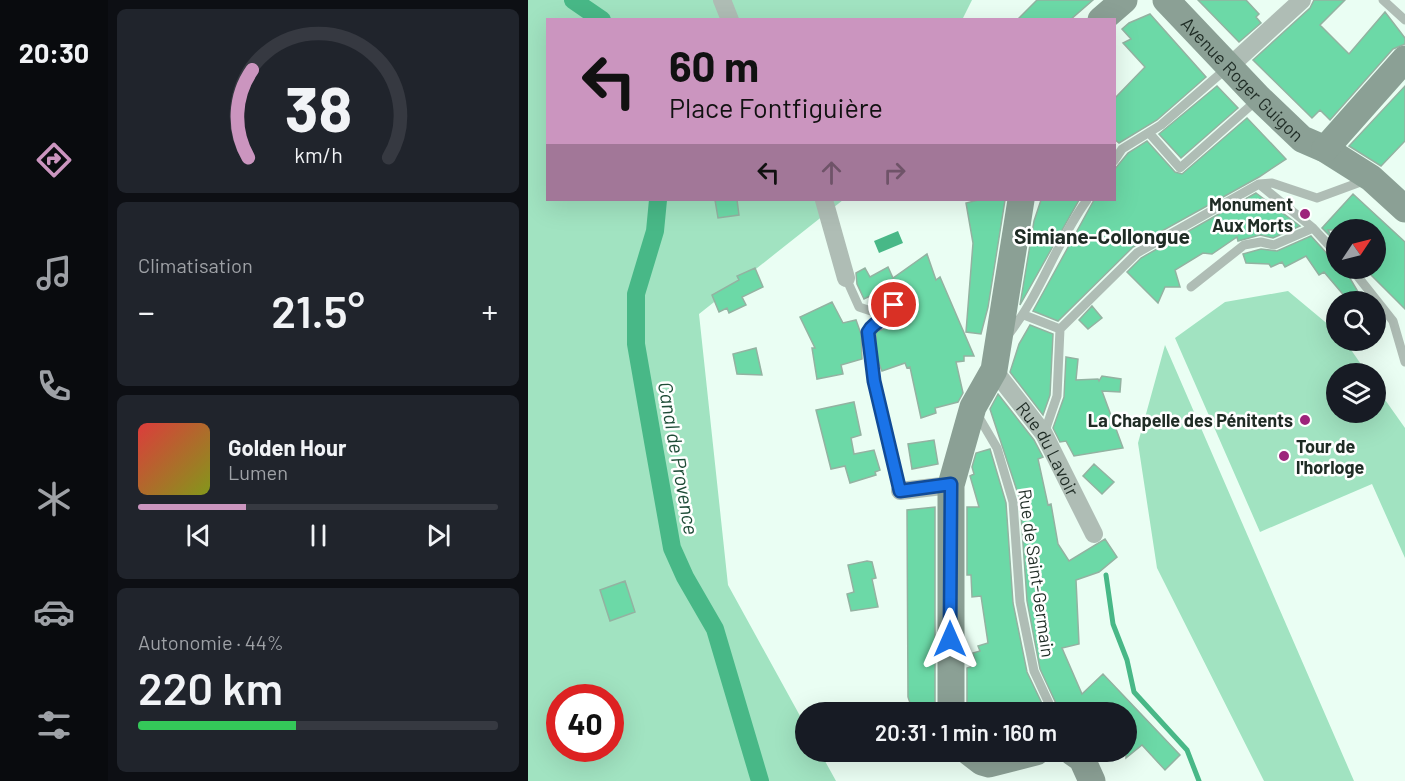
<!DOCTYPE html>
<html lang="fr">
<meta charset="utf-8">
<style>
:root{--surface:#171b24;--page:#20242c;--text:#f1f3f6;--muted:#9ea1a6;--line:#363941;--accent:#cb95bf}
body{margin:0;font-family:Barlow,sans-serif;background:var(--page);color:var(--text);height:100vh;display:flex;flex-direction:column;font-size:22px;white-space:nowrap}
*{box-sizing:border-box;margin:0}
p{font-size:20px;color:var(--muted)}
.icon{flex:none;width:33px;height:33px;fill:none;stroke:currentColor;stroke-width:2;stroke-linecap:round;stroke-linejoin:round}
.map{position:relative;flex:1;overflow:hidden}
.details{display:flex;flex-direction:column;gap:9px;padding:9px;background:#0d0f14;width:420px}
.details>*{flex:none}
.top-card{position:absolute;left:18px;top:18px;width:570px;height:183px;border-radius:0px;box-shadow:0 6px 24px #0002;background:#cb95bf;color:#111;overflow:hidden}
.needle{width:39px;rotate:55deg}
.buttons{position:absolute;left:798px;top:219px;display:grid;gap:12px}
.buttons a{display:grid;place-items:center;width:60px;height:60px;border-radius:50%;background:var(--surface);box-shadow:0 6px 24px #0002;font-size:30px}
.speed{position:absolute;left:18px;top:684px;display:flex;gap:12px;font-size:30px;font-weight:700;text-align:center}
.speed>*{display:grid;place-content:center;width:78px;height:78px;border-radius:50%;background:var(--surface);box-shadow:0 6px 24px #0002;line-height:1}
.speed .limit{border:9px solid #d22;background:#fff;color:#111}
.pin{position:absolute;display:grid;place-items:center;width:51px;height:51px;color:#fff;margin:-26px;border:3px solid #fff;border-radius:50%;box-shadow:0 2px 6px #0007}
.me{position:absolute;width:66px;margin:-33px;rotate:0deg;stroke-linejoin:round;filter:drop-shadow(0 0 4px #0008)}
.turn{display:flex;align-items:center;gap:21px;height:126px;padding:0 24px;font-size:27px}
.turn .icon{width:78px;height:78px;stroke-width:2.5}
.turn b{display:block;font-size:42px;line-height:51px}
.lanes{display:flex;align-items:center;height:57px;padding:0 24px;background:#0003;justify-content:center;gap:30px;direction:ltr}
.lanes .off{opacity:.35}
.big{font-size:45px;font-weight:600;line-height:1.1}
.details .widget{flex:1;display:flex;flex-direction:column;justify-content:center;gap:9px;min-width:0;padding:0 21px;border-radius:9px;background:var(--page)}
.details .dial{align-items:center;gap:0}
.dial svg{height:156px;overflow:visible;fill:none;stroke:var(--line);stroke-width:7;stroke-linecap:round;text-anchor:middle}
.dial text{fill:var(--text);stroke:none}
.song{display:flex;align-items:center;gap:18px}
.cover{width:72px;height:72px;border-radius:9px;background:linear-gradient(135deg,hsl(0 70% 55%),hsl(70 70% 35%))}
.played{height:6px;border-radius:3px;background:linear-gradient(90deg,var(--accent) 30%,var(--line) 30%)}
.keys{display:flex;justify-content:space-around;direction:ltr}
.heat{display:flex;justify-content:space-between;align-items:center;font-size:33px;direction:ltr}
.charge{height:9px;border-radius:4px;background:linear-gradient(90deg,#34c759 44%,var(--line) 0)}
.trip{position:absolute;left:267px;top:702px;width:342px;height:60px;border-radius:30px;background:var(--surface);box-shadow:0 6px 24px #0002;font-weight:600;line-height:60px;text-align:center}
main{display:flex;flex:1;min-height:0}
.tabs{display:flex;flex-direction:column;width:108px;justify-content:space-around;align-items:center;background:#090b0e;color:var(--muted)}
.tabs .icon{width:42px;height:42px}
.tabs .selected{color:var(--accent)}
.tabs b{font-size:27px;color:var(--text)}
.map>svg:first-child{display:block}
.green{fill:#a1e3c1;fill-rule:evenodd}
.water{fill:#48b887}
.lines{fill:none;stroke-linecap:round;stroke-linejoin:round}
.stream{stroke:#48b887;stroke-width:5}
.canal{stroke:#48b887;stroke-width:18}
.building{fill:#6cd9a7;stroke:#93b2a1;stroke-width:1.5}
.lane{stroke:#afbdb5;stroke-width:9}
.street{stroke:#afbdb5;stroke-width:18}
.secondary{stroke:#8ba095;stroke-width:27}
.route-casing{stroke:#114b97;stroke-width:15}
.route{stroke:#1a73e8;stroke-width:10}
.poi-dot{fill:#9d237b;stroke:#fff;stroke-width:2}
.labels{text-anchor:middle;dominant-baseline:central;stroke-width:5;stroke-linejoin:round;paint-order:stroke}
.street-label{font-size:18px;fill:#1f2c25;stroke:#fff}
.poi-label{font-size:18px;font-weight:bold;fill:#1f2c25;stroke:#fff;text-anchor:end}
.water-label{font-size:20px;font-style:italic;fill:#1e4c37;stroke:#fff}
.quarter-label{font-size:21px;font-weight:bold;fill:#1f2c25;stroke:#fff}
</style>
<main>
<nav class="tabs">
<b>20:30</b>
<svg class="icon selected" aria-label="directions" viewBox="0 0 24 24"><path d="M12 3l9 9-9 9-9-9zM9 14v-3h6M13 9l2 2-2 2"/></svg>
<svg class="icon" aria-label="music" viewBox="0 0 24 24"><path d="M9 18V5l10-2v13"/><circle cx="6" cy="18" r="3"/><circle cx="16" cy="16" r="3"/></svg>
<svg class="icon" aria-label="phone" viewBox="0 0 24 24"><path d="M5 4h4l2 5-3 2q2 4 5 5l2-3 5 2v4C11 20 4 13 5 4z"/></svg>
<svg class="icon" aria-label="climate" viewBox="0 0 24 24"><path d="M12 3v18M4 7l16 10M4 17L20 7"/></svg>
<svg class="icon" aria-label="car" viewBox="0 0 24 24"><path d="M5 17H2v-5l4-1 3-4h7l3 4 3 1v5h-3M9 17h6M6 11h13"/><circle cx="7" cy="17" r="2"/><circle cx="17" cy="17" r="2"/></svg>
<svg class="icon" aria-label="filters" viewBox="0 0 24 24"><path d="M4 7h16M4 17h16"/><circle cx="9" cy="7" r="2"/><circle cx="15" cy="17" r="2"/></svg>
</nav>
<section class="details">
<div class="widget dial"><svg viewBox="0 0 100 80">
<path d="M14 69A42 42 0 1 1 86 69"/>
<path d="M14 69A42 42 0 0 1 16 24" stroke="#cb95bf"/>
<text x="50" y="56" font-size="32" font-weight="700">38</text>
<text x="50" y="72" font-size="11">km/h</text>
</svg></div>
<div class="widget"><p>Climatisation</p>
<div class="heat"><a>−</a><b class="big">21.5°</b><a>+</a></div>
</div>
<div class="widget">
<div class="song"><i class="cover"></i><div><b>Golden Hour</b><p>Lumen</p></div></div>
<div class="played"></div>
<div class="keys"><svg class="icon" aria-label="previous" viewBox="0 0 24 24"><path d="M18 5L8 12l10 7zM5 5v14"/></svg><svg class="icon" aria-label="pause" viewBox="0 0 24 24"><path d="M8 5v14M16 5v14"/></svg><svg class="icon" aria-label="next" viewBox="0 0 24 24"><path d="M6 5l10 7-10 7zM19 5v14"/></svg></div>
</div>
<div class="widget"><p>Autonomie · 44%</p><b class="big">220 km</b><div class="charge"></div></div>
</section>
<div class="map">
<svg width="877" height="781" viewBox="0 0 877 781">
<rect width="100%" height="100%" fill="#eafef3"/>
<path class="green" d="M 0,0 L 444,0 L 434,20 L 20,20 L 20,200 L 315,200 L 171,314 L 200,585 L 277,725 L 278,752 L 292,752 L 308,781 L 0,781 ZM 32,698 L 82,698 L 82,748 L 32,748 Z
M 760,291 L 808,331 L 808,340 L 817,341 L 839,373 L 808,374 L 808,412 L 848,412 L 848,387 L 877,428 L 877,558 L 844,484 L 732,532 L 647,338 L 697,302 Z
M 637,345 L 826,781 L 736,781 L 629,568 L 610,443 Z"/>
<path class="water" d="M 370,231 L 375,243 L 351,253 L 346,241 Z"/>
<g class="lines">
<path class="stream" d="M 578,575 L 585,624 L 599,660 L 606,692 L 659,750 L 671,781"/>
<path class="canal" d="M 45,0 L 74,20
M 130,200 L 127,231 L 108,294 L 108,344 L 126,447 L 144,548 L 157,577 L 187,629 L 232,781"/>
</g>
<path class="building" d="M 509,0 L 565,0 L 542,20 L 489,20 Z
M 670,0 L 718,0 L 731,14 L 728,17 L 733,23 L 711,42 Z
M 786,0 L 817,0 L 792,25 L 821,54 L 857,12 L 877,38 L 877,44 L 865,49 L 802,120 L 792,110 L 784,118 L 725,60 L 782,8 Z
M 622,14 L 678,77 L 629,120 L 591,143 L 586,139 L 586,99 L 617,67 L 595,43 L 603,39 L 594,29 L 601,23 Z
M 689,86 L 710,108 L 653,158 L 631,134 Z
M 877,86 L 877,141 L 853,166 L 821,146 Z
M 719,118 L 758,159 L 731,177 L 605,247 L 530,321 L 505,311 L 566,200 L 586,200 L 586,170 L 600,153 L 619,141 L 647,172 L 654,174 Z
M 728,193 L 772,226 L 745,238 L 732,235 L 710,241 L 709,237 L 684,254 L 675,253 L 647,270 L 652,287 L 637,287 L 630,303 L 599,272 L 613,258 Z
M 825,194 L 877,242 L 877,309 L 836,268 L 848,268 L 848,230 L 800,230 L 806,240 L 794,228 Z
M 187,200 L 209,200 L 211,215 L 190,218 Z
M 450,200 L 477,200 L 460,307 L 453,334 L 438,332 L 445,243 L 438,203 Z
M 513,200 L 551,200 L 492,305 L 506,221 Z
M 783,236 L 803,258 L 808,260 L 808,268 L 816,268 L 836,302 L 819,299 L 796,272 L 791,275 L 778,256 L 757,267 L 754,262 L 743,267 L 741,264 L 718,263 L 715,254 L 733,249 L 749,251 Z
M 399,254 L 408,280 L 412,277 L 446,356 L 436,356 L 436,361 L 428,362 L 435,393 L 430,402 L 407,408 L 408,413 L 393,418 L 382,367 L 379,368 L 377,363 L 354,371 L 348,356 L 348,332 L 363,326 L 361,323 L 372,315 L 373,307 L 364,296 L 350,301 L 346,294 L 336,299 L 329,284 L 328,273 L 337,268 L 342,277 L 360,267 L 365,278 Z
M 227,268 L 235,287 L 214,297 L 218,305 L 201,313 L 199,308 L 191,312 L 184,295 L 211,280 L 209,276 Z
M 304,302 L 315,323 L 328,320 L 333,334 L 334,359 L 313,365 L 315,374 L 289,379 L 284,348 L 287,348 L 272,317 Z
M 564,306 L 574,318 L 560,329 L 551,320 Z
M 502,325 L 525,334 L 522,395 L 515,415 L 482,372 L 491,344 Z
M 228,348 L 234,375 L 209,374 L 205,354 Z
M 538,357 L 550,359 L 548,380 L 570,379 L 571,381 L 574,376 L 593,379 L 592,392 L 574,391 L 595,448 L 546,456 L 538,441 L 532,442 L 525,428 L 536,397 Z
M 470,394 L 506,440 L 515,457 L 510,459 L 520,505 L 523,504 L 530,544 L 541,561 L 577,539 L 589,557 L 571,572 L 548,580 L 551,644 L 534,648 L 554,694 L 575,674 L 652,755 L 637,770 L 614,745 L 598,758 L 598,712 L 532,712 L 512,669 L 499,601 L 492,500 L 462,409 Z
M 326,402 L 333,435 L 323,438 L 326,454 L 346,450 L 352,470 L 347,472 L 348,475 L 322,483 L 317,466 L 303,469 L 288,410 Z
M 406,440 L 410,464 L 384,469 L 380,444 Z
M 462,449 L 478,503 L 485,603 L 499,672 L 518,712 L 439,712 L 439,668 L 448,665 L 445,653 L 452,651 L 450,646 L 460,643 L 453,596 L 444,597 L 443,575 L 439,575 L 439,507 L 451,507 L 442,476 L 446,474 L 444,467 L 448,453 Z
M 566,464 L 586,482 L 574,494 L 555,476 Z
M 407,507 L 407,712 L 385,712 L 380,697 L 379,510 Z
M 339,561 L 344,562 L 348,578 L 344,579 L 350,607 L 323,611 L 319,594 L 326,592 L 320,565 Z
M 97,581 L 107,612 L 82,621 L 72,590 Z"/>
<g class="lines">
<path class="lane" d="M 855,0 L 877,20
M 622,134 L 652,168 L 729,100
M 586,161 L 594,149 L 633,125 L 699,68
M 731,184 L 785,228 L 808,253
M 823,268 L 865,321 L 877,362
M 318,278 L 331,307 L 343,311 L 363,303 L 367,310 C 360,318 343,321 340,333 C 334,354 365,463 372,491
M 663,287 L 716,245 L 733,242 L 746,245 L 785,228
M 496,315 L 532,329
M 480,335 C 513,294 528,242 559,200
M 449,414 L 469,448 L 485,502 L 492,602 L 506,671 L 525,712
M 516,434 L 529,396 L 532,329 L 609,253 L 731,184 L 744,183 L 789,198 L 838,180"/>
<g class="street">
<path d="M 194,0 L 202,20"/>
<path d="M 702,66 L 774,0"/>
<path d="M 296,200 L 318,278"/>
<path id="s1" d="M 466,370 L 516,434 L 566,534"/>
<path d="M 372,491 L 423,485"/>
</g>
<g class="secondary">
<path id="s2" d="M 638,0 L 731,98 L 774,139 L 797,149 L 843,178 L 877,209"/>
<path d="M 573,20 L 596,0"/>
<path d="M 797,149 L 877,59"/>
<path d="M 423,712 L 423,485 L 445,407 L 466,370 L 493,200"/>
<path d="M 441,752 L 454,762 L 461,764 L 508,752"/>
<path d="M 544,752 L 554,759 L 564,781"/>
</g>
</g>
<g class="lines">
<g class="route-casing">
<path id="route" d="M 366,305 L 368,310 C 359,319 346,321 340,332 L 346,381 L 372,491 L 423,484 L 422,639"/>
</g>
<use href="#route" class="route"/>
</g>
<g class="poi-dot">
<circle cx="777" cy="214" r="6"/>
<circle cx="777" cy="420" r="6"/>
<circle cx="756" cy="456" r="6"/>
</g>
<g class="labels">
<g class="street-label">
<text stroke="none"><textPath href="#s2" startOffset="110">Avenue Roger Guigon</textPath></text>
<text stroke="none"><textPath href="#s1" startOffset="96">Rue du Lavoir</textPath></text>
<text transform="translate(509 573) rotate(82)">Rue de Saint-Germain</text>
</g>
<g class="poi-label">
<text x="765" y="204">Monument<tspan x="765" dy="21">Aux Morts</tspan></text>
<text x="765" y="420">La Chapelle des Pénitents</text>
<text x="768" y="446" text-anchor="start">Tour de<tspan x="768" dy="21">l'horloge</tspan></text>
</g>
<g class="water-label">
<text transform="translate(151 458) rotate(80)">Canal de Provence</text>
</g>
<g class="quarter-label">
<text x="574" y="235">Simiane-Collongue</text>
</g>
</g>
</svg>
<div class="buttons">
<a><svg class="needle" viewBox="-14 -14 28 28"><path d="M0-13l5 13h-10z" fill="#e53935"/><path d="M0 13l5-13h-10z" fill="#9ea1a6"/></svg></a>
<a><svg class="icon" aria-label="search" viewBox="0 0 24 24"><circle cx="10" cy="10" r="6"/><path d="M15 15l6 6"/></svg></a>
<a><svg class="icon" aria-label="layers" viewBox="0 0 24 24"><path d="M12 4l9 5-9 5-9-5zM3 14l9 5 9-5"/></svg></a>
</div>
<div class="speed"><div class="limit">40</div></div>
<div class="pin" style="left:366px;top:305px;background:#d93025"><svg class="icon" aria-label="arrive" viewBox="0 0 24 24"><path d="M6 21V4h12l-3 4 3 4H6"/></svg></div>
<svg class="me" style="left:422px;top:639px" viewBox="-20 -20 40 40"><path d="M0-17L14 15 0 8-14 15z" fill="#1a73e8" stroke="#fff" stroke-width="4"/></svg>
<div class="trip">20:31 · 1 min · 160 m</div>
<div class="top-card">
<div class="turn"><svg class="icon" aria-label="left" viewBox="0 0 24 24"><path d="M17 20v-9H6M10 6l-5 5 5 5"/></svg><div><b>60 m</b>Place Fontfiguière</div></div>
<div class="lanes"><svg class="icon" aria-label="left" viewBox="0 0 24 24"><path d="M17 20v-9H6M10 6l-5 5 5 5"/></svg><svg class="icon off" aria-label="ahead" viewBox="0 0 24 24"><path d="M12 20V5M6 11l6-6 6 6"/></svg><svg class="icon off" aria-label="right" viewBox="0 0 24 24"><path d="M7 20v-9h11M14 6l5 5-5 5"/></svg></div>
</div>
</div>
</main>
